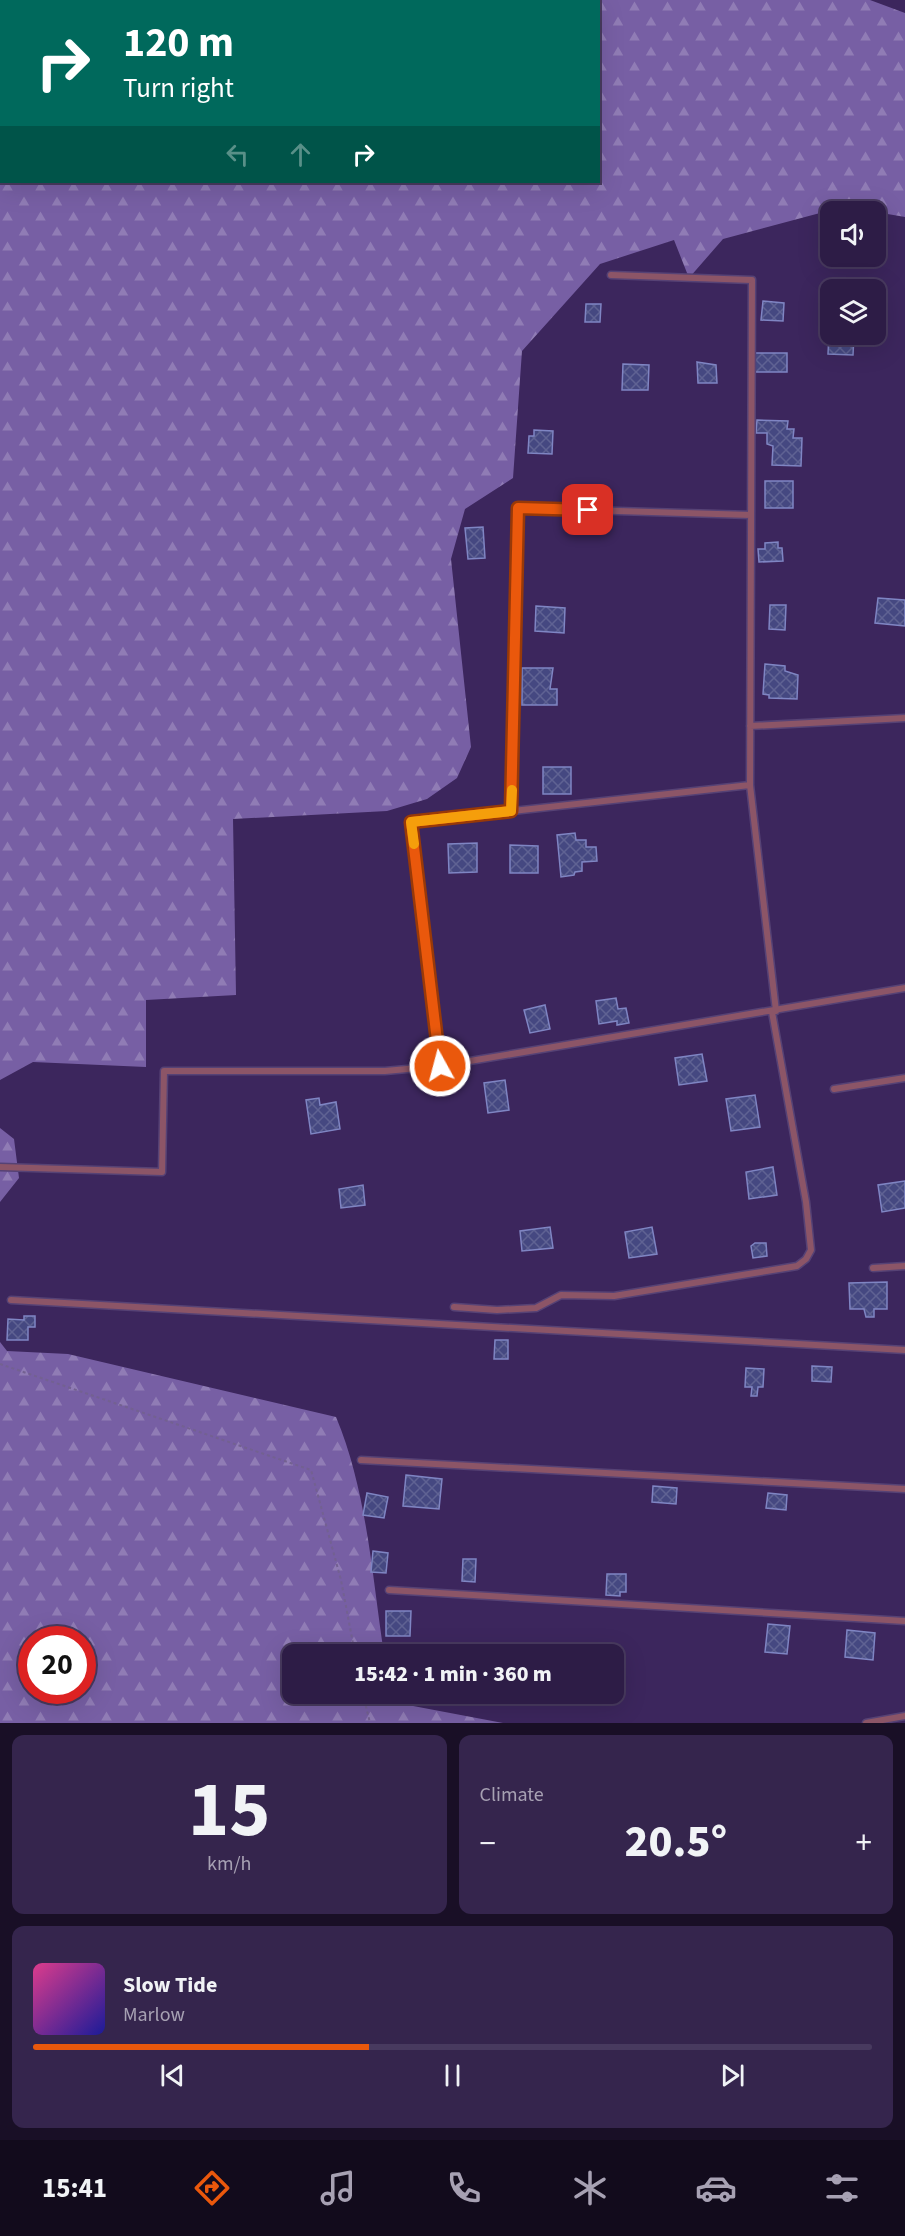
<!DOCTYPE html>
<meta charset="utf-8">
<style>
:root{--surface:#2d1c46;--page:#35254d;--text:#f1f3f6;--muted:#a7a1b3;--line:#483a5f;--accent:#ea580c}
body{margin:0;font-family:"Source Sans 3",sans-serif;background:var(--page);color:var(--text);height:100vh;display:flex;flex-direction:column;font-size:22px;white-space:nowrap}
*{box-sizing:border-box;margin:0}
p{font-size:20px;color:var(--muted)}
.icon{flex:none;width:33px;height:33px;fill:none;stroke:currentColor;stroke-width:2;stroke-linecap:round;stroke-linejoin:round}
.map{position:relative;height:1723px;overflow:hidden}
.panel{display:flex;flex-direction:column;gap:12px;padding:12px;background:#190f26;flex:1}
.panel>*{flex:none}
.banner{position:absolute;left:0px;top:0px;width:600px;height:183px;box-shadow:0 6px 24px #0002,0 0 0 2px var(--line);background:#00695c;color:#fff;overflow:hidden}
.fabs{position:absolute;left:820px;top:201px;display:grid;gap:12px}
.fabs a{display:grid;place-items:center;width:66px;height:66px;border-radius:12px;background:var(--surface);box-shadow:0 6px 24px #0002,0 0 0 2px var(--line);font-size:30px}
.speed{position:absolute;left:18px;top:1626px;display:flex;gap:12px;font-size:30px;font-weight:700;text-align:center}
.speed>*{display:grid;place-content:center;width:78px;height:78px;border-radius:50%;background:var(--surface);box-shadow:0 6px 24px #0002,0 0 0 2px var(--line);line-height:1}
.speed .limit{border:9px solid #d22;background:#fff;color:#111}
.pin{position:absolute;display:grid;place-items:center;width:51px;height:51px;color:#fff;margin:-26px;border-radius:12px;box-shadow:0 3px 9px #0006}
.me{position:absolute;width:66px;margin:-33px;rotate:353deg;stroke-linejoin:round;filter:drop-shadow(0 0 4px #0008)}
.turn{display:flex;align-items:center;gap:21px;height:126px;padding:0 24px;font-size:27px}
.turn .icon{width:78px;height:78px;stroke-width:2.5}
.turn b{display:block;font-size:42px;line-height:51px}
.lanes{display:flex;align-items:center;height:57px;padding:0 24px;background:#0003;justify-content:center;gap:30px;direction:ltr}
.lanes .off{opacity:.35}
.big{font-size:45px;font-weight:800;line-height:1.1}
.panel .tile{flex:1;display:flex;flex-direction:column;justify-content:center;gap:9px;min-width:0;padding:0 21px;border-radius:12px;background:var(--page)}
.panel .dial{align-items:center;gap:0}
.dial b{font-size:78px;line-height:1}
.song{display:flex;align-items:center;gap:18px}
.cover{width:72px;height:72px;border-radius:9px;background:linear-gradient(135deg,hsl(330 70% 55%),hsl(240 70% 35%))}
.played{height:6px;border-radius:3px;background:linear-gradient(90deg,var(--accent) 40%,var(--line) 40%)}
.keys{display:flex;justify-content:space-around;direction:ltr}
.heat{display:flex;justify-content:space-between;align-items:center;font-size:33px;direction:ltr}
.panel .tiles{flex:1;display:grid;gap:12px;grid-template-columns:1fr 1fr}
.tile:last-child{grid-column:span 2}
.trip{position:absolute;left:282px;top:1644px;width:342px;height:60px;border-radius:12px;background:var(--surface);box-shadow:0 6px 24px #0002,0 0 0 2px var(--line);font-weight:800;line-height:60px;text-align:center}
.menu{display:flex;height:96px;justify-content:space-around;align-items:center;background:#120b1c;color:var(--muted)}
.menu .icon{width:42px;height:42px}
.menu .selected{color:var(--accent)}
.menu b{font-size:27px;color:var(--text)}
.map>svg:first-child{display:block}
.forest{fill:url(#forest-firs);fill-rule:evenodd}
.building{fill:url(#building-cross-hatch);stroke:#7f85c3;stroke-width:1.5}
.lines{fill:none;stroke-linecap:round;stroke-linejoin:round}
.lane-casing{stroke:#564275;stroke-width:9}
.path{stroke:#736191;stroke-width:2;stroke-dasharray:3 3;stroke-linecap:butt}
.lane{stroke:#8c5567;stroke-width:6}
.route-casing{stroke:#983908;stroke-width:15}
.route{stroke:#ea580c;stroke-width:10}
.slow{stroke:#f59e0b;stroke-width:10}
</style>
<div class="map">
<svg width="905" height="1723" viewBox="0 0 905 1723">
<defs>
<pattern id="forest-firs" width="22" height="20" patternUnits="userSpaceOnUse" patternTransform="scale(1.5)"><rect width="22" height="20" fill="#775fa4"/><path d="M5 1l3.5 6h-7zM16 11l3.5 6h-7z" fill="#907cb5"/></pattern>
<pattern id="building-cross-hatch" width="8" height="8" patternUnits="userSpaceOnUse" patternTransform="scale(1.5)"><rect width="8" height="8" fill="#454881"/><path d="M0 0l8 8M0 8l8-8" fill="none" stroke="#5f6293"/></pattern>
</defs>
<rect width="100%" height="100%" fill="#3c265d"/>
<path class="forest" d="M 0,0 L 870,0 L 905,13 L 905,217 L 876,212 L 835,209 L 723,239 L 689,278 L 674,240 L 600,264 L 522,351 L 513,478 L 465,509 L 451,559 L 471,747 L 457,778 L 427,799 L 387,811 L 233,819 L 236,995 L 146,1000 L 146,1067 L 33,1062 L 0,1080 ZM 2,2 L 598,2 L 598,182 L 2,182 Z
M 0,1128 L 14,1139 L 19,1178 L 0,1202 Z
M 0,1342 L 7,1351 L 68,1354 L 336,1417 C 367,1491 372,1576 384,1654 L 292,1654 L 292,1694 L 390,1694 L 392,1702 L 503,1723 L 0,1723 ZM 32,1640 L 82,1640 L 82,1690 L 32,1690 Z"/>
<path class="building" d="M 876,295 L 881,295 L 881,306 L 876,306 Z
M 763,301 L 784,303 L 783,321 L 761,320 Z
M 586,304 L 601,304 L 600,322 L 585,322 Z
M 829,334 L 854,335 L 853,355 L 828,354 Z
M 755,353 L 787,353 L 787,372 L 755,372 Z
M 697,362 L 716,365 L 717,383 L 698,383 Z
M 623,364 L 649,365 L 648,390 L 622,390 Z
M 757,420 L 788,421 L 787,429 L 794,429 L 793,438 L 802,438 L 801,466 L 772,465 L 773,446 L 767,444 L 767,433 L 756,433 Z
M 534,430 L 553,431 L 552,454 L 528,453 L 529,436 L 534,436 Z
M 765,481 L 793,481 L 793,508 L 765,508 Z
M 483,527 L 485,558 L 468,559 L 465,528 Z
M 778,542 L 778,548 L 782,548 L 783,561 L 759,562 L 758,549 L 765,549 L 765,543 Z
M 878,598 L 905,600 L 905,626 L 875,623 Z
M 770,605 L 786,605 L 785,630 L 769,629 Z
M 536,606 L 565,608 L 564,633 L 535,631 Z
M 765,664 L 785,666 L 785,671 L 798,675 L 797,699 L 769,698 L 769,695 L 763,694 Z
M 522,668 L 553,668 L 550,689 L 557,689 L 557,705 L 522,705 Z
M 543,767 L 571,767 L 571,794 L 543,794 Z
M 575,833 L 576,840 L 586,840 L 586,847 L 596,847 L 597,861 L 582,862 L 582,871 L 575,872 L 574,875 L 561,877 L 557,835 Z
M 477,843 L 477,872 L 449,873 L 448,844 Z
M 510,845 L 538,846 L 538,873 L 510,873 Z
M 616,998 L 618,1009 L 626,1008 L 629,1023 L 617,1025 L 617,1021 L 599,1024 L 596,1001 Z
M 545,1005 L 550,1029 L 530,1033 L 524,1010 Z
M 702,1054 L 707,1081 L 679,1085 L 675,1058 Z
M 505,1080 L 509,1110 L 488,1113 L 484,1083 Z
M 755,1095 L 760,1127 L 731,1131 L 726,1099 Z
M 319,1098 L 320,1105 L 336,1102 L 340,1129 L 311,1134 L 306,1100 Z
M 773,1167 L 777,1195 L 749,1199 L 746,1172 Z
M 905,1181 L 905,1208 L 882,1212 L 878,1185 Z
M 363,1185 L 365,1205 L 341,1208 L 339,1189 Z
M 550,1227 L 553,1248 L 522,1251 L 520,1231 Z
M 652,1227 L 657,1254 L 629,1258 L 625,1232 Z
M 755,1243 L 766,1243 L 767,1256 L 753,1258 L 751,1246 Z
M 887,1282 L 887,1309 L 874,1309 L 874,1317 L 866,1317 L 864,1309 L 850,1309 L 849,1283 Z
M 24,1316 L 35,1316 L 35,1327 L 28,1327 L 28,1340 L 7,1340 L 8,1319 L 24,1320 Z
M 495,1340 L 508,1340 L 508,1359 L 494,1359 Z
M 812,1366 L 832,1367 L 831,1382 L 812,1381 Z
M 746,1368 L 764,1369 L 763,1387 L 758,1387 L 757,1396 L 751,1396 L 752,1387 L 745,1387 Z
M 406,1475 L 442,1479 L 439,1509 L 403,1506 Z
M 653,1486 L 677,1488 L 676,1504 L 652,1502 Z
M 367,1493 L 388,1497 L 384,1518 L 363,1515 Z
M 768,1493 L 787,1495 L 786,1510 L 766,1508 Z
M 373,1551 L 388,1553 L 386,1573 L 371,1572 Z
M 463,1559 L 476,1559 L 475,1582 L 462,1581 Z
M 607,1574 L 626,1574 L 626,1592 L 620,1592 L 620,1596 L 606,1595 Z
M 386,1611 L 411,1611 L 410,1636 L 386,1636 Z
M 768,1624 L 790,1626 L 787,1654 L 765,1652 Z
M 847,1630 L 875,1633 L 873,1660 L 845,1657 Z"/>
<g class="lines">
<g class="lane-casing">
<path id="lane" d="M 611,275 L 752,280 L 750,785 L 776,1011
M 750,726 L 905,718
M 511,811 L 518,508 L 751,515
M 440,1066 L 411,822 L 750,785
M 834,1089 L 905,1078
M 0,1167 L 162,1172 L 164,1071 L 385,1071 L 440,1066 L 905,988
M 873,1268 L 905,1266
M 11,1300 L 905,1350
M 454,1307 L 497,1310 L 536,1308 L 561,1295 L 614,1296 L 785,1268 L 797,1266 L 806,1259 L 811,1250 L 806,1202 L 772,1012
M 361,1460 L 905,1489
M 389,1590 L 905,1621
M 866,1723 L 905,1716"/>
</g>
<path class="path" d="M 0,1364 L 311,1470 L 341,1580 L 355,1654
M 363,1694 L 370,1723"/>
<use href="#lane" class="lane"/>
</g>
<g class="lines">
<g class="route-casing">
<path id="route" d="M 440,1066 L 411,822 L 511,811 L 518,508 L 588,510"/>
</g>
<use href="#route" class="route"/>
<path class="slow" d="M 414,844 L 411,822 L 511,811 L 512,790"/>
</g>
</svg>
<div class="fabs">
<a><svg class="icon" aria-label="sound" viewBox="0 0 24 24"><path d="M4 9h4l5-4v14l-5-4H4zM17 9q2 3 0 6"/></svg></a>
<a><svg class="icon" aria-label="layers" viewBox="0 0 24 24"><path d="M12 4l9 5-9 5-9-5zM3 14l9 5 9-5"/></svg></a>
</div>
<div class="speed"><div class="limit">20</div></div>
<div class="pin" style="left:588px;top:510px;background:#d93025"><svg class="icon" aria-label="arrive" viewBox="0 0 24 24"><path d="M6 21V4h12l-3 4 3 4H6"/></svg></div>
<svg class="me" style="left:440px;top:1066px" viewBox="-20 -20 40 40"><circle r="17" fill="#ea580c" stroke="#fff" stroke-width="3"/><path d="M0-11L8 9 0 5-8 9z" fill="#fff"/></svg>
<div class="trip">15:42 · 1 min · 360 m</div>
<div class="banner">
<div class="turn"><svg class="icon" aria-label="right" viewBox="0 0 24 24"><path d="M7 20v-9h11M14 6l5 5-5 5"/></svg><div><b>120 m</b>Turn right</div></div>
<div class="lanes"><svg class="icon off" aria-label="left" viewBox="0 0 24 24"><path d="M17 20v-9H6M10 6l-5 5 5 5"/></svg><svg class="icon off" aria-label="ahead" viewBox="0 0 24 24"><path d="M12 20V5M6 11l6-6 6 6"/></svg><svg class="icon" aria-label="right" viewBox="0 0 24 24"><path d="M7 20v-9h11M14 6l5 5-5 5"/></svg></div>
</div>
</div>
<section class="panel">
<div class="tiles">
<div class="tile dial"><b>15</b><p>km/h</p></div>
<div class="tile"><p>Climate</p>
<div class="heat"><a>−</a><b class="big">20.5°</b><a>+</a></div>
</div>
<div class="tile">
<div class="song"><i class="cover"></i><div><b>Slow Tide</b><p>Marlow</p></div></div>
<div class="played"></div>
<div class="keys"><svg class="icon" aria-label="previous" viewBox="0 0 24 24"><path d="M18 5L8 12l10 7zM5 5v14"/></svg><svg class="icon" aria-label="pause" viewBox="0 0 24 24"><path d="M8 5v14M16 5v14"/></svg><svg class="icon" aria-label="next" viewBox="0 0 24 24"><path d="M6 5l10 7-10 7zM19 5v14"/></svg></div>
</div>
</div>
</section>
<nav class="menu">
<b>15:41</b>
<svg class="icon selected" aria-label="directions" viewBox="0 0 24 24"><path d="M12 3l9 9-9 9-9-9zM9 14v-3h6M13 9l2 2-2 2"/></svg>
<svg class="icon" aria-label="music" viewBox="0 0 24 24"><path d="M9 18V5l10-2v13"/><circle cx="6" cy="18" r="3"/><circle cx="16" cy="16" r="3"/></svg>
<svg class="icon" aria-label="phone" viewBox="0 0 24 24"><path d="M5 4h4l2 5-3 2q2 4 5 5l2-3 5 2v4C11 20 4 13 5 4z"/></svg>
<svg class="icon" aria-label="climate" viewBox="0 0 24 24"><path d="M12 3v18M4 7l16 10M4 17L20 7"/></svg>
<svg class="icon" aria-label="car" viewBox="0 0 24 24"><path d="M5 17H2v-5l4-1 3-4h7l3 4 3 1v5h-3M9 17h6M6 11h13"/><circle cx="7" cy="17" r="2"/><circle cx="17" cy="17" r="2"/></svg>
<svg class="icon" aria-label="filters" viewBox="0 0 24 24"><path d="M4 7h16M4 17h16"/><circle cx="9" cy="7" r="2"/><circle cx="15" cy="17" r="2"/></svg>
</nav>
